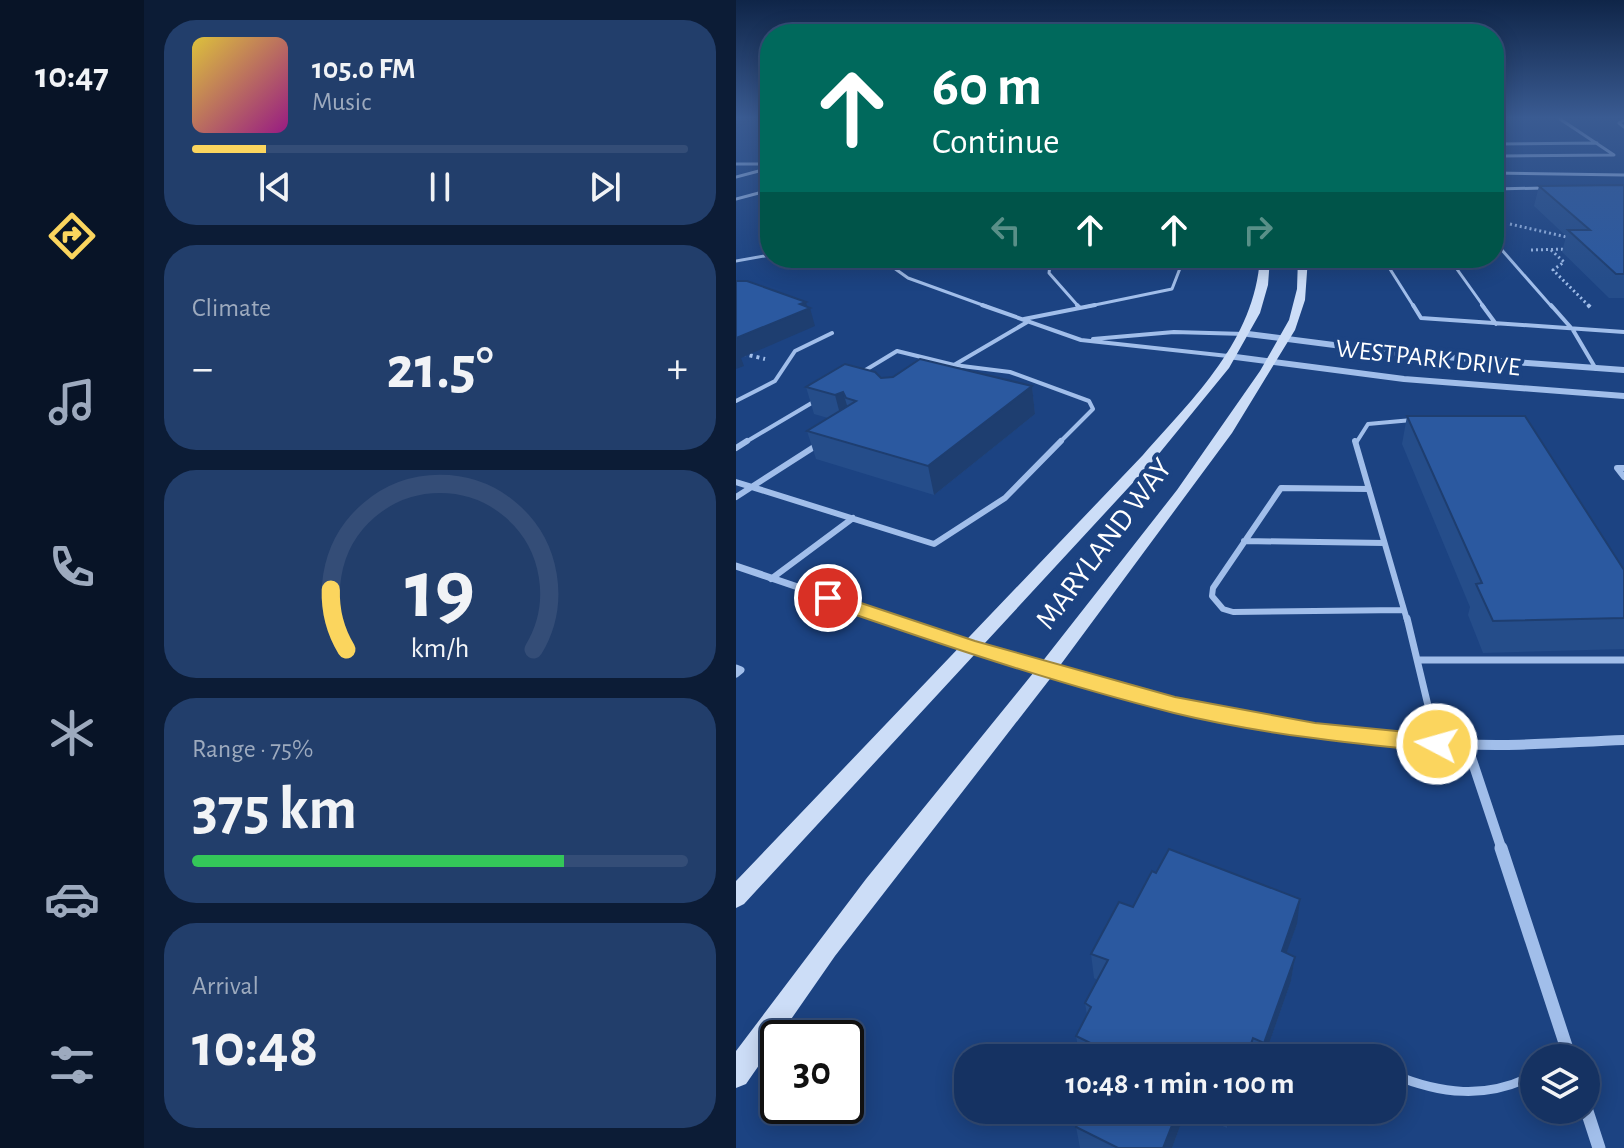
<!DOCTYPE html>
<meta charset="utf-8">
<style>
:root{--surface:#153262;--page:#223e6b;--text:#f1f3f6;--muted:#9daabe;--line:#344d77;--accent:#fbd55e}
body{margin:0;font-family:"Alegreya Sans",sans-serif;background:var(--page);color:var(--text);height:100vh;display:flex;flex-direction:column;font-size:30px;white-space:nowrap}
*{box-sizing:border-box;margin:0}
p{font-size:26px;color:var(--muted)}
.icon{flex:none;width:44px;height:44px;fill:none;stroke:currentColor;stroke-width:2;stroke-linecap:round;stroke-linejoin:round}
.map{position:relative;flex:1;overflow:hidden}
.side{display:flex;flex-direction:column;gap:20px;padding:20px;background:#0c1c36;width:592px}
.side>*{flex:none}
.hud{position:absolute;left:24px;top:24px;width:744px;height:244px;border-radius:32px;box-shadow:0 4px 20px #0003,0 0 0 2px var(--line);background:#00695c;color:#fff;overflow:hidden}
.fabs{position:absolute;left:784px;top:1044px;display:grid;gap:16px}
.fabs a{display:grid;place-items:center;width:80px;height:80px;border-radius:50%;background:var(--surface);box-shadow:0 4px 20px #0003,0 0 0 2px var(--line);font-size:40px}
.speed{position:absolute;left:24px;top:1020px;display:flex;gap:16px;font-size:40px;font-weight:700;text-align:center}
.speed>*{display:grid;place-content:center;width:104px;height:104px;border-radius:50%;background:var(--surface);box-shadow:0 4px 20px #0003,0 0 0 2px var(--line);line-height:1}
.speed .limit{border:4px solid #111;border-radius:12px;background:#fff;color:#111}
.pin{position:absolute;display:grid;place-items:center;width:68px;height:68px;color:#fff;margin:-34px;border:4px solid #fff;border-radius:50%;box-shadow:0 2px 8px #0007}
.me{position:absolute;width:88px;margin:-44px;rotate:276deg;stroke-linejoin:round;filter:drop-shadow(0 0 6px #0008)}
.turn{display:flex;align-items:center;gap:28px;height:168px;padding:0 40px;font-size:36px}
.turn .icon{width:104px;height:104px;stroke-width:2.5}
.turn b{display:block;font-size:56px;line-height:68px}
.lanes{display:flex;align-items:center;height:76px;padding:0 40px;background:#0003;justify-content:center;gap:40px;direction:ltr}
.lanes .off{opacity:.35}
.big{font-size:60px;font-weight:600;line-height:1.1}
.side .widget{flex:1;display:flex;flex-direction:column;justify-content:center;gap:12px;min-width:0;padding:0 28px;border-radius:32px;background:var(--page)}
.side .dial{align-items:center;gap:0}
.dial svg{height:208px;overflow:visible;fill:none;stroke:var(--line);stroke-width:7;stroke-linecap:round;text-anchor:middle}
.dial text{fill:var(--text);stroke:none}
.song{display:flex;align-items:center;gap:24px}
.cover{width:96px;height:96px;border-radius:12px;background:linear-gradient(135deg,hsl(50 70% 55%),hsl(310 70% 35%))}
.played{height:8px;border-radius:4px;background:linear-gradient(90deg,var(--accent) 15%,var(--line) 15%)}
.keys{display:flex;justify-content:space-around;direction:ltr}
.heat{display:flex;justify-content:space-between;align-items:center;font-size:44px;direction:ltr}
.charge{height:12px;border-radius:6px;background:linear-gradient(90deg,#34c759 75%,var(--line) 0)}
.trip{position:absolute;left:218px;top:1044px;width:452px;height:80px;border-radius:32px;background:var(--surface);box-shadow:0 4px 20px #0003,0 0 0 2px var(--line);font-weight:600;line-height:80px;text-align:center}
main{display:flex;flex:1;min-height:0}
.tab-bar{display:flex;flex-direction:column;width:144px;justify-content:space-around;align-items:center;background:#081427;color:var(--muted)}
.tab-bar .icon{width:56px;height:56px}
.tab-bar .on{color:var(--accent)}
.tab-bar b{font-size:36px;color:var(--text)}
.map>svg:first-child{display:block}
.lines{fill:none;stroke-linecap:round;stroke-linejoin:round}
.path-far1{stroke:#a1beea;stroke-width:3;stroke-dasharray:2 3;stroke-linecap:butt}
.path{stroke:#a1beea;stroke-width:4;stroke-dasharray:3 4;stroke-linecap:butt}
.service-far4{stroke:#a1beea;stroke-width:3}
.service-far3{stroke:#a1beea;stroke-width:4}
.service-far2{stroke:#a1beea;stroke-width:6}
.service-far1{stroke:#a1beea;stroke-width:7}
.service{stroke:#a1beea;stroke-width:9}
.minor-far3{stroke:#a1beea;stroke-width:6}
.minor-far2{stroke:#a1beea;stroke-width:7}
.minor-far1{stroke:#a1beea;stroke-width:10}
.minor{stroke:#a1beea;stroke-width:13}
.secondary{fill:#ccddf7;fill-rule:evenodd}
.wall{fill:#254d8a}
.shaded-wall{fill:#1e3e70}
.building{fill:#2b59a0;stroke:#1e3e70;stroke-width:2}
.route{fill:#fbd55e;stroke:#a38a3d;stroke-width:2}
.labels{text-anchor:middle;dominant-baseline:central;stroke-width:8;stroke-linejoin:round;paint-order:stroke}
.far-street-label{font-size:26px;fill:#fff;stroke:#1c4382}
.street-label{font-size:30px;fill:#fff;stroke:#1c4382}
</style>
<main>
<nav class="tab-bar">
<b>10:47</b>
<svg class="icon on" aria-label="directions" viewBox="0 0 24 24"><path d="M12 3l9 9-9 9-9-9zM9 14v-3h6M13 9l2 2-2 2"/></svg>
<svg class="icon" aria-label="music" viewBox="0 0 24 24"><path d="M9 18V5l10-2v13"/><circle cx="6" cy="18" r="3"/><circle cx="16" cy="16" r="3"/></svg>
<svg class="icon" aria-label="phone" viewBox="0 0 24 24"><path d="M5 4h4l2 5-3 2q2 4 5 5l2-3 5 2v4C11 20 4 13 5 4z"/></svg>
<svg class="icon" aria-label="climate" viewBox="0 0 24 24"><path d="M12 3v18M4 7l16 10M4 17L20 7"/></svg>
<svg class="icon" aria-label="car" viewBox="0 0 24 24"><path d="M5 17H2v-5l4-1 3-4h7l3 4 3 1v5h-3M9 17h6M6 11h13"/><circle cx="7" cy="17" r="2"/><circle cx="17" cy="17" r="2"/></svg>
<svg class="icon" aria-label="filters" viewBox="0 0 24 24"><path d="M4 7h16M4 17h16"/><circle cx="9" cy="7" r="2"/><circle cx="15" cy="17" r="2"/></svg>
</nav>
<section class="side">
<div class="widget">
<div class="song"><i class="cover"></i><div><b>105.0 FM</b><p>Music</p></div></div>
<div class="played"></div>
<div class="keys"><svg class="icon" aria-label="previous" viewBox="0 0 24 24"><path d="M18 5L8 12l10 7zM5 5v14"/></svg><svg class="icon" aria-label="pause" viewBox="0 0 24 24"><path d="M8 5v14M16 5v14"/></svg><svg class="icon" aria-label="next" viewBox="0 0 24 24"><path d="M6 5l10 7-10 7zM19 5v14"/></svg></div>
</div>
<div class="widget"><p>Climate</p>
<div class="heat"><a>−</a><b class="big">21.5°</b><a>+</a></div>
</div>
<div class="widget dial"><svg viewBox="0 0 100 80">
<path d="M14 69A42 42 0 1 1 86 69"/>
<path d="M14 69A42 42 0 0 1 8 46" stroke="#fbd55e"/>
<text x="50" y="56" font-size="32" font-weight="700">19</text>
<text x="50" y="72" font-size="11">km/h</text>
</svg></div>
<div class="widget"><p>Range · 75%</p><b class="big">375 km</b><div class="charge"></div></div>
<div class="widget"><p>Arrival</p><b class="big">10:48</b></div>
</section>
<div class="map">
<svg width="888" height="1148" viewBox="0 0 888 1148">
<rect width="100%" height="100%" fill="#1c4382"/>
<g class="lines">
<path class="path-far1" d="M 774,224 L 835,238
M 795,250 L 833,249
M 815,250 L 828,262 L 817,270 L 854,307"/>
<path class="path" d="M 852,305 L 856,309
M 0,352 L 29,359"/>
<path class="service-far4" d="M 888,120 L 883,123 L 888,127
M 758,144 L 861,143
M 758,148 L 767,156 L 878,155 L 824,119
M 0,164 L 34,164
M 758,173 L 888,175
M 0,177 L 34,168
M 758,189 L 808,188
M 0,199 L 34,190
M 758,241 L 816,307
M 144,258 L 172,278 L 252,307
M 315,258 L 313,273 L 343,307
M 647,258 L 678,307
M 713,258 L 748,307
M 0,261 L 34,255
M 349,307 L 436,289 L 448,258"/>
<path class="service-far3" d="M 246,305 L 345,340 L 492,356
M 341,305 L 343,307
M 677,305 L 685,318 L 888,332
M 746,305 L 760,324
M 815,305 L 837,330 L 860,369
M 288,319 L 359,305
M 357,339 L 438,332 L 509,334
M 218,365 L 293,321
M 123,374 L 161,351 L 218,365 L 274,372 L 353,401 L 357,409 L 323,443
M 0,401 L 39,381 L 59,351 L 96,333
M 8,443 L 79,401
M 620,443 L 632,424 L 676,420"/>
<path class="service-far2" d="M 619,441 L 671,620
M 0,448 L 11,441
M 888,468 L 881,468 L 888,477
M 0,482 L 198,544 L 269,498 L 325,441
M 633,489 L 545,488 L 477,588 L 476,596 L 487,609 L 497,612 L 667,610
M 0,497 L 81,445
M 508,541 L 648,543
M 35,579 L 117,518"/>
<path class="service-far1" d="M 671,618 L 701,743
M 683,660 L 888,660
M 0,668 L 5,670 L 0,674"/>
<path class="service" d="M 820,1058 L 831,1050
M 656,1074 C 704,1094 750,1100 798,1075"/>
<path class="minor-far3" d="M 512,334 L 668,354 L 888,370
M 492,356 L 668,379 L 888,396"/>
<path class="minor-far2" d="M 0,566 L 159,620"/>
<path class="minor-far1" d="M 153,618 L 233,646
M 312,670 C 447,707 584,739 724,744 C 779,747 833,742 888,740
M 731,745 L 766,850"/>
<path class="minor" d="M 765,848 L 834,1058
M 850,1108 L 863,1148"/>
<path class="secondary" d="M 524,258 L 534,258 L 532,285 L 524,313 L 493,368 L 417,461 L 248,644 L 306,662 L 441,490 L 524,371 L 553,320 L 561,289 L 562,258 L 572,258 L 569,300 L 559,330 L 496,433 L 317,675 L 99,956 L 10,1084 L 0,1088 L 0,1051 L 130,879 L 298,672 L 239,654 L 8,904 L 0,908 L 0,881 L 407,455 C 459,396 518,341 524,258 Z"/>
</g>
<path class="wall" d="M 888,185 L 888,298 L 873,298 L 826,252 L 830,236 L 798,206 L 803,186 Z
M 214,258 L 285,258 L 285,259 L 270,259 L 268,266 L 235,267 L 234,260 L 214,259 Z
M 145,378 L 296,386 L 299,414 L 198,495 L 80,459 L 71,431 L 92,418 L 78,414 L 70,387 Z
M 671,416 L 888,570 L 888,649 L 747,653 L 732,615 L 734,607 L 666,444 Z
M 397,907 L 561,924 L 550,953 L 559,957 L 555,981 L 528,1058 L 344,1058 L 340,1036 L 351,1015 L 349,1003 L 361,980 L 358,978 L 355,954 Z
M 348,1110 L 450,1110 L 436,1148 L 344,1148 L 340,1127 Z
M 452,1110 L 497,1110 L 491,1128 Z"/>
<path class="shaded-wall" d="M 0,119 L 17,119 L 0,130 Z
M 70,302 L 72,309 L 74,308 L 79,326 L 5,358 L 8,366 L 0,369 L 0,338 Z
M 296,386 L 299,414 L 198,495 L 192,466 Z
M 107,392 L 115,419 L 106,422 L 99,395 Z
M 564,899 L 561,924 L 542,976 L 546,951 Z
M 559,957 L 555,981 L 528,1058 L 526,1058 L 528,1043 Z
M 517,1038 L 514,1058 L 510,1058 Z
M 442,1110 L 450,1110 L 436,1148 L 427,1148 Z
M 492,1110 L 497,1110 L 491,1128 Z"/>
<path class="building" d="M 888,185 L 888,274 L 880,274 L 832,230 L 854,230 L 803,186 Z
M 0,281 L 11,281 L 70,302 L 64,304 L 74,308 L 0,338 Z
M 184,359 L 296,386 L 192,466 L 71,431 L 120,401 L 110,398 L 107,392 L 99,395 L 70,387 L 109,364 L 139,372 L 145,378 L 157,377 Z
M 671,416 L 789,416 L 888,570 L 888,618 L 757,621 L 740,584 L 746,583 Z
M 433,849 L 564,899 L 546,951 L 559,957 L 528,1043 L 517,1038 L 510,1058 L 373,1058 L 375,1053 L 340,1036 L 355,1007 L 349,1003 L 372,960 L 355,954 L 383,902 L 397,907 L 416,871 L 420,873 Z
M 348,1110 L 442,1110 L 427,1148 L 382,1148 L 340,1127 Z"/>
<linearGradient id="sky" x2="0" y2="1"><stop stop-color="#0f2548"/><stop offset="0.42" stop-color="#3a5b92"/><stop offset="1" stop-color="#3a5b92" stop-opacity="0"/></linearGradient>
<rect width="888" height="280" fill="url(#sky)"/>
<path class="route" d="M 92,592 L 239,641 L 439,697 L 579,723 L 701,735 L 709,737 L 713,744 L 709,750 L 701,752 C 613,743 524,734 438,713 C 318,683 201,643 85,603 L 85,594 Z"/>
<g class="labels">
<g class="far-street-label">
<text transform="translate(692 358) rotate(6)">WESTPARK DRIVE</text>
</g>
<g class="street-label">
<text transform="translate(368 544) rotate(-53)">MARYLAND WAY</text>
</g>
</g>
</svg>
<div class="fabs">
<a><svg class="icon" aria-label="layers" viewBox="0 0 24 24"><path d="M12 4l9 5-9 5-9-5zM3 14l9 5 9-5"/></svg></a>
</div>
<div class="speed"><div class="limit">30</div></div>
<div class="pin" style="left:92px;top:598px;background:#d93025"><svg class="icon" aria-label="arrive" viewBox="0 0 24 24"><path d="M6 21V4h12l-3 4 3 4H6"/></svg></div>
<svg class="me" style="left:701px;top:744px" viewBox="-20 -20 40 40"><circle r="17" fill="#fbd55e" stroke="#fff" stroke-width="3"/><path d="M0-11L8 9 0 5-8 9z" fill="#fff"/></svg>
<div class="trip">10:48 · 1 min · 100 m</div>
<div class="hud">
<div class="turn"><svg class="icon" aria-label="ahead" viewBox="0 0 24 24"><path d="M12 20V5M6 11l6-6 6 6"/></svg><div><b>60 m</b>Continue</div></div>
<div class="lanes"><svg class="icon off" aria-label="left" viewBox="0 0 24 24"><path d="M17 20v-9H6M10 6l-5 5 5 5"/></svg><svg class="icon" aria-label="ahead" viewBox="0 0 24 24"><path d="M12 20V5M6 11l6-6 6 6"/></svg><svg class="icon" aria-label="ahead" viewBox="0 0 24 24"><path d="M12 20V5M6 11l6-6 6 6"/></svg><svg class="icon off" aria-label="right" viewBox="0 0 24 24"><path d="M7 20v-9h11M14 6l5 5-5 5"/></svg></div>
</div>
</div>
</main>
